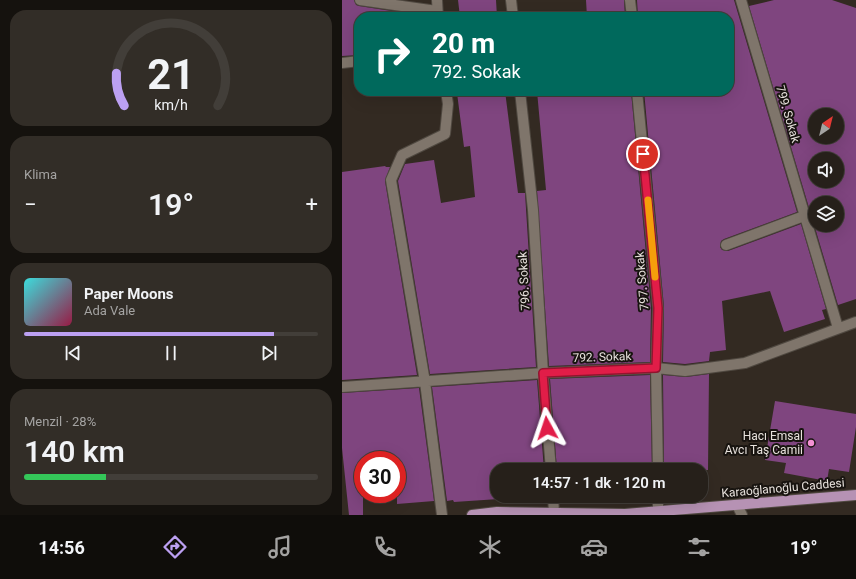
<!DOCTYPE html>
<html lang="tr">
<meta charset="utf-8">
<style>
:root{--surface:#26201a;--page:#322d27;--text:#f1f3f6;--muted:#a4a3a2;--line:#423e39;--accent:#bca0f2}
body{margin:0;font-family:Roboto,sans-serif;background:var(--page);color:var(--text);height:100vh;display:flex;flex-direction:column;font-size:15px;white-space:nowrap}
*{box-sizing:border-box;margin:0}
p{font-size:13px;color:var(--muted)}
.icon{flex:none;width:22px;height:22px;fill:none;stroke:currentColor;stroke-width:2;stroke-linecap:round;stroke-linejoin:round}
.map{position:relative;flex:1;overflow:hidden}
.side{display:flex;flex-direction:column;gap:10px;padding:10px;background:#15120e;width:342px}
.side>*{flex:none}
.hud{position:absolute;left:12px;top:12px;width:380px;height:84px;border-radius:16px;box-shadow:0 4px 16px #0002,0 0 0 1px var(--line);background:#00695c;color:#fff;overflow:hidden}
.needle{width:26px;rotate:35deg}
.controls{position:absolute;left:466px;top:108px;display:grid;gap:8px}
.controls a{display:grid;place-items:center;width:36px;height:36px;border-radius:50%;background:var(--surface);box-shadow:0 4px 16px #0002,0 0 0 1px var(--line);font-size:20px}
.speed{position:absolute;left:12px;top:451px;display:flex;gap:8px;font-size:20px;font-weight:700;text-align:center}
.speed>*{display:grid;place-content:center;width:52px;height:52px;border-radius:50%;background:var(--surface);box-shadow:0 4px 16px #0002,0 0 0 1px var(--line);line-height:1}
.speed .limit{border:6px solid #d22;background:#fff;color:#111}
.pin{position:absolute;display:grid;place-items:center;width:34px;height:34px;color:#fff;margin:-17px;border:2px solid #fff;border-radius:50%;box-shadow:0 1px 4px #0007}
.me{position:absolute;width:44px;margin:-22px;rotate:355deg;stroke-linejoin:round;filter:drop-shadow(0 0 3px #0008)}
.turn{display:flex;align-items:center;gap:14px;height:84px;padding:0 12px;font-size:18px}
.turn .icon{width:52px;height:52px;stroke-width:2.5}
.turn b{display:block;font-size:28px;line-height:34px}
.big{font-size:30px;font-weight:600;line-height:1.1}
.side .tile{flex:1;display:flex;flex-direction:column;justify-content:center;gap:6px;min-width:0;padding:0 14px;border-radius:16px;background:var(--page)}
.side .dial{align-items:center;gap:0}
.dial svg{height:104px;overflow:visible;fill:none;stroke:var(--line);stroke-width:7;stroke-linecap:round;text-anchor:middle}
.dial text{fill:var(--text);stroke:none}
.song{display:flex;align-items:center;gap:12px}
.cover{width:48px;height:48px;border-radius:6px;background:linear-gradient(135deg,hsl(180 70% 55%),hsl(340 70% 35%))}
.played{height:4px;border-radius:2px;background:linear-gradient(90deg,var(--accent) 85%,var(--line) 85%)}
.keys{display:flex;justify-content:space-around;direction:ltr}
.heat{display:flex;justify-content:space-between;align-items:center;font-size:22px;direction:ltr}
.charge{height:6px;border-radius:3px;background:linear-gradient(90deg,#34c759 28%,var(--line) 0)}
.trip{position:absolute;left:148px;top:463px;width:218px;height:40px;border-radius:16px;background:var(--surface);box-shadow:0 4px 16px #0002,0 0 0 1px var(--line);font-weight:600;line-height:40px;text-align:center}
.dock{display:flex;height:64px;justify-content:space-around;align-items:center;background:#0f0d0a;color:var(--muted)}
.dock .icon{width:28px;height:28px}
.dock .active{color:var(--accent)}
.dock b{font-size:18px;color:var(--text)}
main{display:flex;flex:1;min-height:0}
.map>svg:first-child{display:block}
.building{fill:#7f457f;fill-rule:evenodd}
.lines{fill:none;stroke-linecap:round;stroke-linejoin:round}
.minor-casing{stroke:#504941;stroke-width:12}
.major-casing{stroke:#504941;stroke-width:12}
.minor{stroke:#7f756b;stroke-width:10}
.major{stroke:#b692b4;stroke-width:10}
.route-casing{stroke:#92132f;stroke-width:10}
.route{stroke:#e11d48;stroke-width:7}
.slow{stroke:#f59e0b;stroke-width:7}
.poi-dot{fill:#f491d4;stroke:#181410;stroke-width:1.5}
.labels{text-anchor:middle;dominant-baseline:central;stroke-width:4;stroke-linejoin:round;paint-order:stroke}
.street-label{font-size:12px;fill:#e7e1dc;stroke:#181410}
.poi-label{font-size:12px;fill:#e7e1dc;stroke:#181410;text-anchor:end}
</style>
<main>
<section class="side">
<div class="tile dial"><svg viewBox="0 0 100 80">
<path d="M14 69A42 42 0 1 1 86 69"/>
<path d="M14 69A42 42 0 0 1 8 44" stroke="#bca0f2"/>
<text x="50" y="56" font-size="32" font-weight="700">21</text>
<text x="50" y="72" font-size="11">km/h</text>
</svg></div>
<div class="tile"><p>Klima</p>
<div class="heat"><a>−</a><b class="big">19°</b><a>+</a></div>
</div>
<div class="tile">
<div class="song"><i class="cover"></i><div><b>Paper Moons</b><p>Ada Vale</p></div></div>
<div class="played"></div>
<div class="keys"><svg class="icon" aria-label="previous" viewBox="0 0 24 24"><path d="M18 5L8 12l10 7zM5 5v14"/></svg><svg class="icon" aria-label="pause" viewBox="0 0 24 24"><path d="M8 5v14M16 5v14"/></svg><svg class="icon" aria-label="next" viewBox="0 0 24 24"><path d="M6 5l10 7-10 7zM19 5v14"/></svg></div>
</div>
<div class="tile"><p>Menzil · 28%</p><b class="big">140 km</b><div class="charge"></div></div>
</section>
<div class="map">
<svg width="514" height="515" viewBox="0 0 514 515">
<rect width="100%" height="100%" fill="#332a22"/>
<path class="building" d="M 0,0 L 12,0 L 14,5 L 17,6 L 69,14 L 68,17 L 17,17 L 17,55 L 0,56 Z
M 116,0 L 154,0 L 155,17 L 118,17 Z
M 244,0 L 282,0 L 283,17 L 245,17 Z
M 295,0 L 392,0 L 455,212 L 382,239 L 379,241 L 378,247 L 380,250 L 386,251 L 459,224 L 484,309 L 480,310 L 483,319 L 442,332 L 428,291 L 380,301 L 384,350 L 368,352 L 367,361 L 343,364 L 321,362 L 322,307 L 302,91 L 387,91 L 387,17 L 296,17 Z
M 432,0 L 490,0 L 514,8 L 514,299 L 496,305 L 407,6 ZM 473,115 L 495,115 L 495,137 L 473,137 ZM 473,159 L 495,159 L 495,181 L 473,181 ZM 473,203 L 495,203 L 495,225 L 473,225 Z
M 132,91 L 163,91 L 176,193 L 183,193 L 194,367 L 88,374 L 56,181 L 63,164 L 92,160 L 99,203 L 133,197 L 128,146 L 122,147 L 115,93 Z
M 195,91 L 289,91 L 309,308 L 308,362 L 207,366 L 195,191 L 204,190 Z
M 43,166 L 44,167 L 48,167 L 43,181 L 75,375 L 0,380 L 0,172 Z
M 367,374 L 366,470 L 322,470 L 321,375 L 344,377 Z
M 308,375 L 310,470 L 215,470 L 208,379 Z
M 195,380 L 202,470 L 155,470 L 155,496 L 199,496 L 112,502 L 111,500 L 105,501 L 90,387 Z
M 77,388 L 92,501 L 55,504 L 55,460 L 21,460 L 21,515 L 7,515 L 0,448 L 0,393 Z
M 433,401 L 514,414 L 514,427 L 507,472 L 487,469 L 485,481 L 442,473 L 444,463 L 423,460 Z
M 228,496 L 304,496 L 304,500 L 228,503 Z"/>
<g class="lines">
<g class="minor-casing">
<path id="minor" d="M 18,0 L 95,11
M 95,0 L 96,17
M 169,0 L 171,17
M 288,0 L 290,17
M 399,0 L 496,328
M 0,63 L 17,61
M 178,91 L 191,210 L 201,373 L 209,470
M 295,91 L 316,308 L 314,368 L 316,470
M 384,245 L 462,216
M 0,387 L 201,373 L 314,368 L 343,371 L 403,363 L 514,322
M 211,496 L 212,513
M 316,496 L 316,512
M 395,505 L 400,515
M 100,515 L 83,382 L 49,180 L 60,155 L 103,134 L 106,104 L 104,91"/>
</g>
<g class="major-casing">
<path id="major" d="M 130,515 L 155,512 L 283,514 L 514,495"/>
</g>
<use href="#minor" class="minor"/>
<use href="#major" class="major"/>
</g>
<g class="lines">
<g class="route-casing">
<path id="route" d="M 205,428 L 201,373 L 314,368 L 316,308 L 301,154"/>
</g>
<use href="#route" class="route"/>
<path class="slow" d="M 306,200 L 313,277"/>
</g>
<circle class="poi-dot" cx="469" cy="443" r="4"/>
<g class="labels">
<g class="street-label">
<text transform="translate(446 114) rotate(74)">799. Sokak</text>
<text transform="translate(182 281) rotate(-93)">796. Sokak</text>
<text transform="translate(300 281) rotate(-95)">797. Sokak</text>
<text transform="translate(260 357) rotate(-2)">792. Sokak</text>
<text transform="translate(441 488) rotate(-5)">Karaoğlanoğlu Caddesi</text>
</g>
<g class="poi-label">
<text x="461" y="436">Hacı Emsal<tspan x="461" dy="14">Avcı Taş Camii</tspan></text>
</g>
</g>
</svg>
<div class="controls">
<a><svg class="needle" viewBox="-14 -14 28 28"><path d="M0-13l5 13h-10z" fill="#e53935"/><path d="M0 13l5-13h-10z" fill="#a4a3a2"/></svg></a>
<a><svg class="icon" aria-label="sound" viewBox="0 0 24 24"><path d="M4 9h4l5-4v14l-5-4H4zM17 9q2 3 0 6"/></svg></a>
<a><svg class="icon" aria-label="layers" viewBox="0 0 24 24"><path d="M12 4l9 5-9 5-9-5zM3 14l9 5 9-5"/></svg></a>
</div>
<div class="speed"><div class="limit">30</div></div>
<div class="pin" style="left:301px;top:154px;background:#d93025"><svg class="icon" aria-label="arrive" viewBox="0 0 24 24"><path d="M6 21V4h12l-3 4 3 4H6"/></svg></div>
<svg class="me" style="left:205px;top:428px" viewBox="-20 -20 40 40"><path d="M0-17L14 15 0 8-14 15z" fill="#e11d48" stroke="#fff" stroke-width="4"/></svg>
<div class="trip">14:57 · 1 dk · 120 m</div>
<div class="hud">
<div class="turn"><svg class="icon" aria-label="right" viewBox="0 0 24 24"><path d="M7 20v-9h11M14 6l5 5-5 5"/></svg><div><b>20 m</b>792. Sokak</div></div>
</div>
</div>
</main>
<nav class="dock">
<b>14:56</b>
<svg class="icon active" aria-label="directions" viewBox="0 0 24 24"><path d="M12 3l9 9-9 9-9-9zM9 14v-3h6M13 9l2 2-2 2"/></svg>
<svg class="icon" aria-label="music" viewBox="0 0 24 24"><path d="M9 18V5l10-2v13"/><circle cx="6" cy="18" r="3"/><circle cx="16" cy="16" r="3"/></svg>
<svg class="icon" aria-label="phone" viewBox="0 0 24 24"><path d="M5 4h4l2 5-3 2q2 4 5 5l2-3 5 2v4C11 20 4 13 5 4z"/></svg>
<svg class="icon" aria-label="climate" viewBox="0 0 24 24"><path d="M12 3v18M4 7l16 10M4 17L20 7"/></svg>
<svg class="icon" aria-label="car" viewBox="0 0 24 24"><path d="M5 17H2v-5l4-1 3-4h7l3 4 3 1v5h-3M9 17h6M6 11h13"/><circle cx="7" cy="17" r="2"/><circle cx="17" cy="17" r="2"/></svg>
<svg class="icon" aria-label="filters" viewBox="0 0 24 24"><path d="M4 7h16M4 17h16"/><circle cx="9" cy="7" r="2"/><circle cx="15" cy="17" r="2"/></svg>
<b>19°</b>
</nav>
